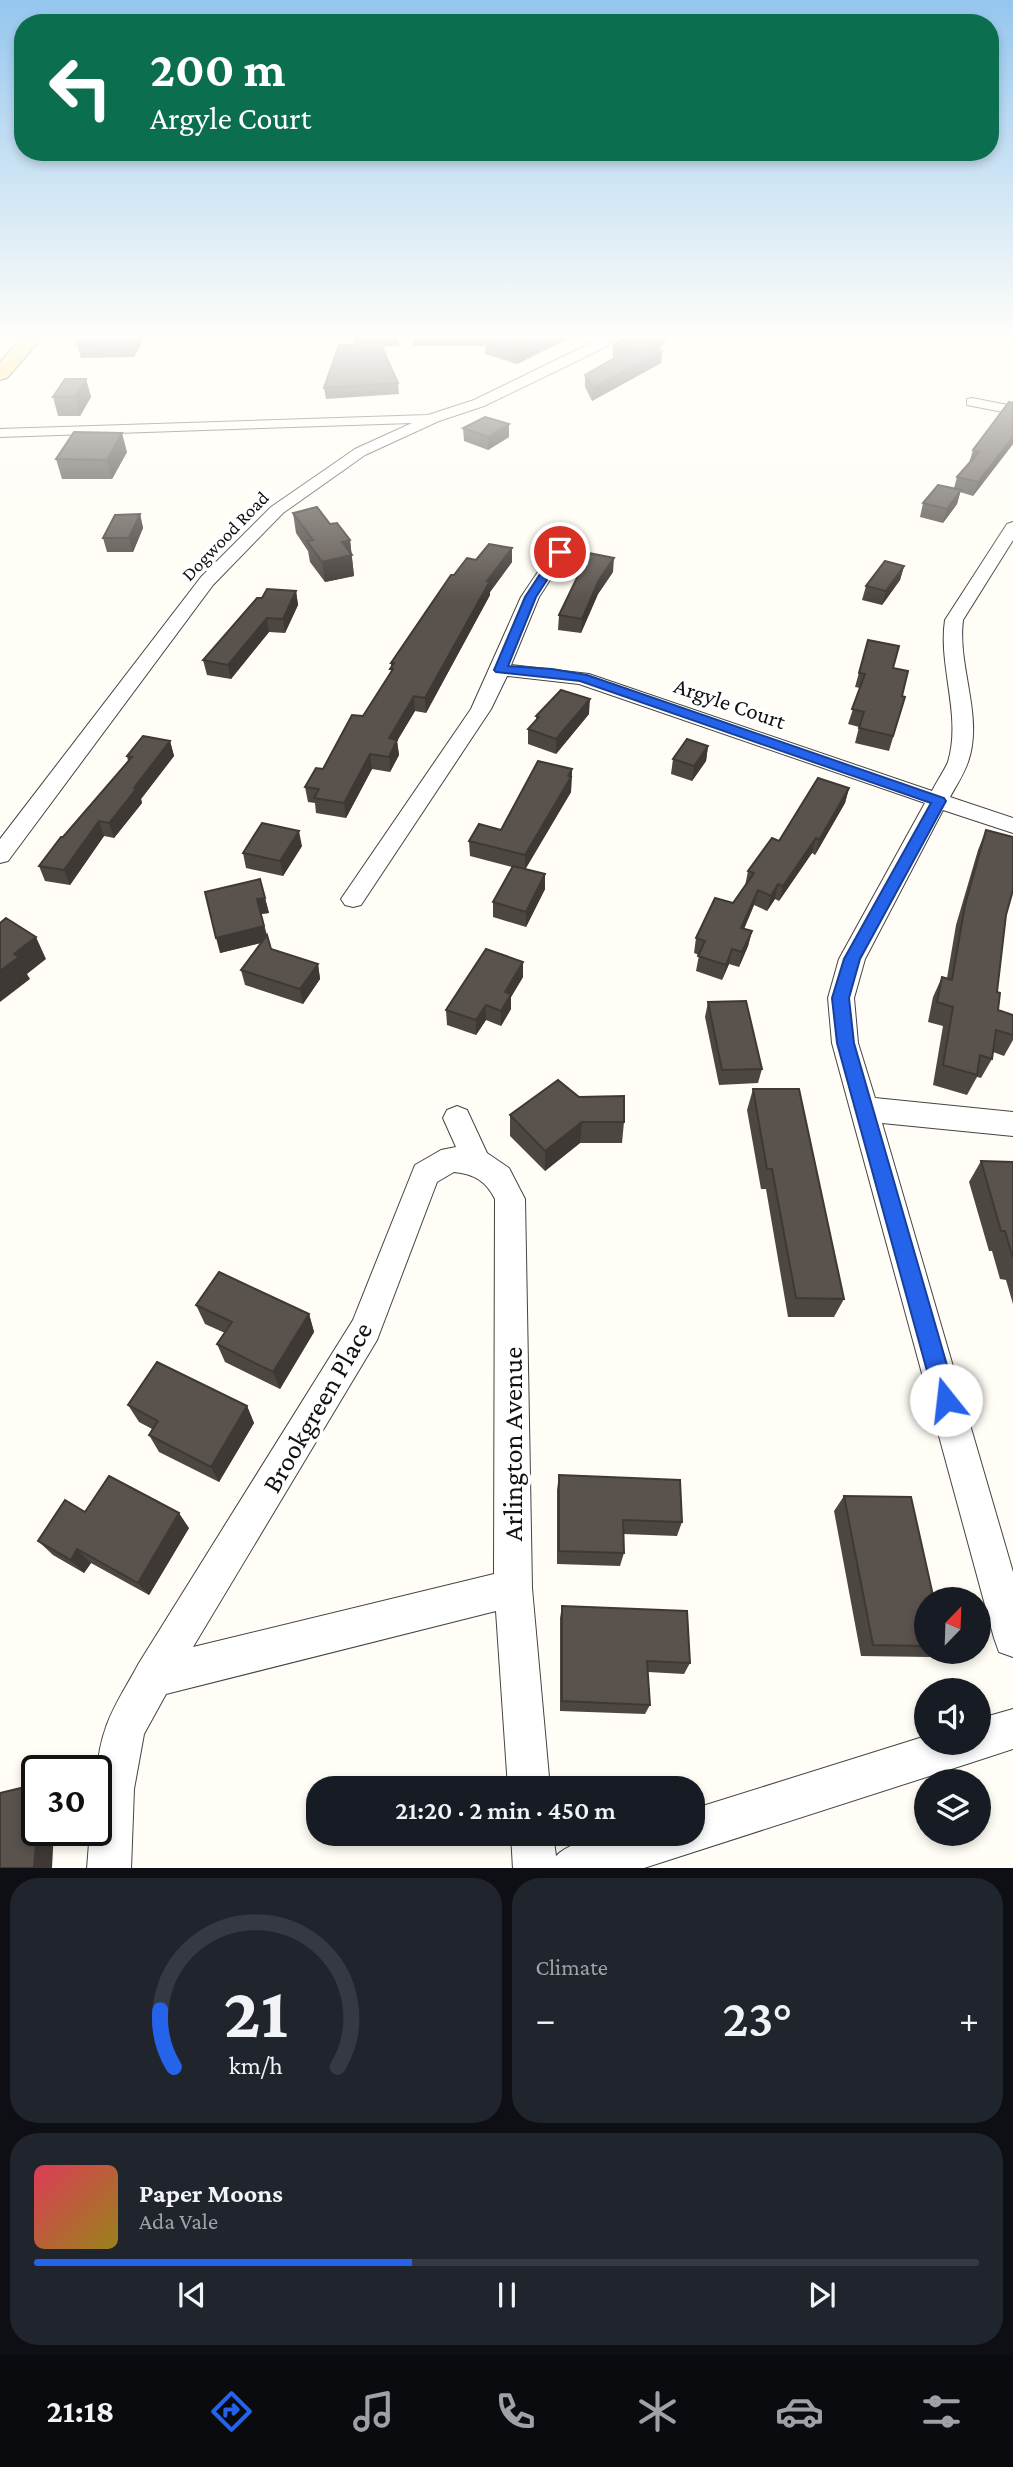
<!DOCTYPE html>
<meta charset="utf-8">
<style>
:root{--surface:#171b24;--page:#20242c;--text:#f1f3f6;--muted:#9ea1a6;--line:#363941;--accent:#2563eb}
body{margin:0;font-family:"Crimson Pro",serif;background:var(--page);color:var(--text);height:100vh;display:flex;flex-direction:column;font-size:26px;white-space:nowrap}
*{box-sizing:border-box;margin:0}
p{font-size:23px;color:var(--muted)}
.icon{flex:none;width:38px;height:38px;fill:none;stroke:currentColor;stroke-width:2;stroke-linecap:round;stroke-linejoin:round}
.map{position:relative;height:1868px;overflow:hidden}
.panel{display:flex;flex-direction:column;gap:10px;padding:10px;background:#0d0f14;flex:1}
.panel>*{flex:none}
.guide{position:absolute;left:14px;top:14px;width:985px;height:147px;border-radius:28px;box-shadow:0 4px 10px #0003;background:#0b6e4f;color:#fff;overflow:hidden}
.needle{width:46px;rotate:23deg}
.controls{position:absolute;left:914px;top:1587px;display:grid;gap:14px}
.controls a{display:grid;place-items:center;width:77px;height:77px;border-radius:50%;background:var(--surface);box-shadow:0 4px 10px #0003;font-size:35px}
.speed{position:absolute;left:21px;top:1755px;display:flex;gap:14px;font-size:35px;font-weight:700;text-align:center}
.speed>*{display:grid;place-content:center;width:91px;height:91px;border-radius:50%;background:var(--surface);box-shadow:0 4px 10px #0003;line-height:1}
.speed .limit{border:4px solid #111;border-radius:10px;background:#fff;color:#111}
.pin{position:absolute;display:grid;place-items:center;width:60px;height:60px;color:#fff;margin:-30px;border:4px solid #fff;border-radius:50%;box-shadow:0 2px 7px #0007}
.me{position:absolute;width:77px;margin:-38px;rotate:344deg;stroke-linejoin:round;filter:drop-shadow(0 0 5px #0008)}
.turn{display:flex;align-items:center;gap:24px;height:147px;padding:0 21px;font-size:32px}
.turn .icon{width:91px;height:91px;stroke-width:2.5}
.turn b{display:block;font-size:49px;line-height:60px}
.big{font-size:52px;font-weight:600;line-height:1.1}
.panel .card{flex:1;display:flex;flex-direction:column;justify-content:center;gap:10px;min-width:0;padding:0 24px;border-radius:28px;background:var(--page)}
.panel .dial{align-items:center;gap:0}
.dial svg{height:182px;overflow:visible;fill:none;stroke:var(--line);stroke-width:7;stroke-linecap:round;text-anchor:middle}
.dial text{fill:var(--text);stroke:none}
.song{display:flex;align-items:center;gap:21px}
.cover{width:84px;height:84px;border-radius:10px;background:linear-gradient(135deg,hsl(350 70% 55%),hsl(50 70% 35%))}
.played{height:7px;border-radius:4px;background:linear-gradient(90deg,var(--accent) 40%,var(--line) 40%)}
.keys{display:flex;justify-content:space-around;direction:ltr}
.heat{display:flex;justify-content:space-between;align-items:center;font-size:38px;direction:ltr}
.panel .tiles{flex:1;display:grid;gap:10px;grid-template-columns:1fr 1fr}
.card:last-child{grid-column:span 2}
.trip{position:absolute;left:306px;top:1776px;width:399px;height:70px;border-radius:28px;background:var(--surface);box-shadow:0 4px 10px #0003;font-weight:600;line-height:70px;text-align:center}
.dock{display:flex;height:112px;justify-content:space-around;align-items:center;background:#090b0e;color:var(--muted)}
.dock .icon{width:49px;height:49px}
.dock .active{color:var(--accent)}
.dock b{font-size:32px;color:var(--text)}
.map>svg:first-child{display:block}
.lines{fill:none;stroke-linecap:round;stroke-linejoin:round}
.street-casing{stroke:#444;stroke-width:2}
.primary-casing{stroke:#222;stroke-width:2}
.street{fill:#fff;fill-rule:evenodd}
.primary{fill:#f9d66b;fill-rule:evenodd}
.wall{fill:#4d4742}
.shaded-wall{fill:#3f3936}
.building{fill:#5a524d;stroke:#3f3936;stroke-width:2}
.route{fill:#2563eb;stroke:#184099;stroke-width:2}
.labels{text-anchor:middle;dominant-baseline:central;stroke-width:7;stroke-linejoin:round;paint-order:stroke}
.far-street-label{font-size:19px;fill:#111;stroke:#fff}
.street-label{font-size:23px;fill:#111;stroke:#fff}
.near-street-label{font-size:28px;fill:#111;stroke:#fff}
</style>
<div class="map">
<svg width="1013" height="1869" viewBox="0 0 1013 1869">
<rect width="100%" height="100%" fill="#fffdf5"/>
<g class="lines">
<g class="street-casing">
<path id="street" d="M 601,338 L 614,338 L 608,346 L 484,406 L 439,421 L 365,455 L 283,513 L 213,585 L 8,861 L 0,863 L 0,839 L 201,577 L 271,507 L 355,449 L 412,423 L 0,437 L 0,429 L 428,415 L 474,400 Z
M 972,398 L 1013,406 L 1013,414 L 967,405 L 967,399 Z
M 1013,522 L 1013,540 L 963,620 C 957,667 984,716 968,762 C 964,774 956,786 950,797 L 1013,818 L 1013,833 L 943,810 L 865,959 L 854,998 L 858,1043 L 875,1098 L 1013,1112 L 1013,1136 L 882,1123 L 1013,1572 L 1013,1657 L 999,1652 L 994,1638 L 832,1043 L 828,998 L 839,959 L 925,803 L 579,684 L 507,676 L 491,709 L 361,905 L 353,907 L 345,905 L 341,899 L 471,709 L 521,597 L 554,548 L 566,548 L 568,552 L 539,597 L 511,665 L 589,674 L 932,791 C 937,781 944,771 948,762 C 962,715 938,667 945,620 L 1007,524 Z
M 457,1106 L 467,1110 L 487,1153 L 509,1168 L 525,1199 L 532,1588 L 550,1788 L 508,1788 L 496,1611 L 166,1694 L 144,1734 L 134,1789 L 131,1869 L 87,1869 L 90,1830 L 96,1830 C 96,1795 94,1760 106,1727 C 114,1704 128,1684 139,1663 L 353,1320 L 415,1165 L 441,1150 L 456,1147 L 443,1118 L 447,1110 ZM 454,1172 C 474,1174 486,1181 495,1199 L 494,1574 L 193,1647 L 377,1340 L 437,1182 Z
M 1013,1709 L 1013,1749 L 970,1763 L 641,1869 L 513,1869 L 511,1834 L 553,1834 L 556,1856 C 581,1830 658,1834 693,1834 L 693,1809 L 926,1736 L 926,1743 L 978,1743 L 978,1719 Z"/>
</g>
<g class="primary-casing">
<path id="primary" d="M 21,338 L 42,338 L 7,378 L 0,380 L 0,362 Z"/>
</g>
<use href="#street" class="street"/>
<use href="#primary" class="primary"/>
</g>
<path class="wall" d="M 144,338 L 134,357 L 81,358 L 77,344 Z
M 356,338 L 399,338 L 399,346 L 381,346 L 398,383 L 399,394 L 326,399 L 324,388 L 354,345 Z
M 413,338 L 569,338 L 517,364 L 485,354 L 485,346 L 413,346 Z
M 626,338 L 667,338 L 659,350 L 662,351 L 661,363 L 592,401 L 585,387 L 585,375 L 615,358 L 613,357 L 613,345 Z
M 86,379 L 91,397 L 80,416 L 58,416 L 53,397 Z
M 1013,401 L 1013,444 L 973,496 L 960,492 L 957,504 L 943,523 L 920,517 L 923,503 L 954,488 L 957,477 L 969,463 L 973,450 Z
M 463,428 L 509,437 L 488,450 L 464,441 Z
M 127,452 L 112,479 L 62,479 L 56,459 Z
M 293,513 L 330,524 L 350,540 L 354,576 L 325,582 L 310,562 L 308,551 L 296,533 Z
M 140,514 L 143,528 L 133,552 L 107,552 L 103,538 Z
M 476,560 L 512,562 L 490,592 L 490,595 L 426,713 L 415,711 L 397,741 L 399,755 L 390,772 L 372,769 L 346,818 L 316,813 L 315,803 L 308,802 L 305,787 L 323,769 L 363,716 L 391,672 L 391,663 L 454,575 Z
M 904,566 L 900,580 L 882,605 L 862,600 L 866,586 Z
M 613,572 L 598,594 L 581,633 L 558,630 L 559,615 Z
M 296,591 L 298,605 L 285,633 L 269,632 L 231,679 L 207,675 L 203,660 L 262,598 Z
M 868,640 L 893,668 L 902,696 L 905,697 L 889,751 L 855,743 L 859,727 L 848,724 L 860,688 L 855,687 Z
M 589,714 L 556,754 L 528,744 L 528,729 L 536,721 L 536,716 Z
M 170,741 L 174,756 L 141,799 L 142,803 L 114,838 L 104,836 L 70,885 L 45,881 L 39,866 L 128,761 L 127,756 Z
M 708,746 L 706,761 L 692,781 L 671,774 L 673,759 Z
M 572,769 L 571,792 L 525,869 L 545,889 L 526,927 L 493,917 L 493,902 L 512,867 L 470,856 L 469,841 L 501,830 Z
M 849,788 L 845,803 L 815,855 L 812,853 L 779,901 L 775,899 L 767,911 L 754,905 L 744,929 L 752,931 L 748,946 L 739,967 L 729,964 L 722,980 L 696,971 L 699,955 L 694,953 L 696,938 L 733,903 L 745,886 L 748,871 L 779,841 Z
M 986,830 L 1006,915 L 997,992 L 998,1010 L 1013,1015 L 1013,1040 L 1004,1056 L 993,1052 L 992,1059 L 981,1078 L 977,1077 L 967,1095 L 933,1085 L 943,1026 L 928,1022 L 933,997 L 942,977 L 947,978 L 956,925 L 978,850 Z
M 302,846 L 283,876 L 246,868 L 243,853 Z
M 265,898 L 269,913 L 261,914 L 271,949 L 318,964 L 320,979 L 303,1004 L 245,985 L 241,970 L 261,943 L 220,953 Z
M 523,977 L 511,997 L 511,1009 L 501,1026 L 486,1020 L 476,1035 L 447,1025 L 446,1010 Z
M 708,1002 L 762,1069 L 758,1083 L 719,1085 L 705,1017 Z
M 753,1089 L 844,1299 L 834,1317 L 788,1317 L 766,1189 L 761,1189 L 747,1110 Z
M 579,1097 L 624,1122 L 622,1143 L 580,1143 L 545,1171 L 510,1136 L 510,1115 Z
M 981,1161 L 1013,1162 L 1013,1304 L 1006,1280 L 1000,1279 L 992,1251 L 989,1251 L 969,1182 Z
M 196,1305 L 309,1314 L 314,1332 L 280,1389 L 225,1362 L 217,1344 L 225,1333 L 205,1324 Z
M 128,1405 L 247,1406 L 254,1423 L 219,1482 L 159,1452 L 149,1435 L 152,1429 L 139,1422 Z
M 559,1475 L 682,1522 L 677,1536 L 623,1534 L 624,1553 L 620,1566 L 557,1564 L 557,1490 Z
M 844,1496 L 926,1600 L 926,1652 L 937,1652 L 930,1657 L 861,1656 L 834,1511 Z
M 85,1512 L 189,1528 L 149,1595 L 91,1563 L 84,1573 L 53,1555 L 38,1541 Z
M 562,1606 L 690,1663 L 684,1674 L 648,1672 L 650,1705 L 645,1714 L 560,1711 L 560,1618 Z"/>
<path class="shaded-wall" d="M 133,338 L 144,338 L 134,357 L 131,343 Z
M 545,338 L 569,338 L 517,364 L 517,352 Z
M 660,338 L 667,338 L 656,355 L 662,351 L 661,363 L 592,401 L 593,388 L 653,349 Z
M 86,379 L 91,397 L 80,416 L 75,397 Z
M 509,424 L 509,437 L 488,450 L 488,437 Z
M 122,433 L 127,452 L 112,479 L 107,460 Z
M 1013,437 L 1013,444 L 973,496 L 978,482 Z
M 961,490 L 957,504 L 943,523 L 947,509 Z
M 140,514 L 143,528 L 133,552 L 129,538 Z
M 350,540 L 354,576 L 325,582 L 322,562 L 342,542 Z
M 512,548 L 512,562 L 490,592 L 490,595 L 426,713 L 425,698 L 487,581 Z
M 614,558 L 613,572 L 598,594 L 581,633 L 582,619 L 599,580 Z
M 904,566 L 900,580 L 882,605 L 886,591 Z
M 296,591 L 298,605 L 285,633 L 283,619 Z
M 267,618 L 269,632 L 231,679 L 228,665 Z
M 414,696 L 415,711 L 397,741 L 399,755 L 390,772 L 389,738 Z
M 590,699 L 589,714 L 556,754 L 556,739 Z
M 170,741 L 174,756 L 141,799 L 142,803 L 114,838 L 109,823 L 134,788 Z
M 708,746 L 706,761 L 692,781 L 694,766 Z
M 370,754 L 372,769 L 346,818 L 344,803 Z
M 572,769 L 571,792 L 525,870 L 525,855 Z
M 849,788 L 845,803 L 815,855 L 819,840 Z
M 99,821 L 104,836 L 70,885 L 64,870 Z
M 299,831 L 302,846 L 283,876 L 280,861 Z
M 816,838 L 812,853 L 779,901 L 783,886 Z
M 545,874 L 545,889 L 526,927 L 526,912 Z
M 778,884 L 775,899 L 767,911 L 771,896 Z
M 758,890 L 754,905 L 738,943 L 741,928 Z
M 265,898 L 269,913 L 260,914 L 257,899 Z
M 264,926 L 268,941 L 220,953 L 216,938 Z
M 752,931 L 748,946 L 739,967 L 742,952 Z
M 36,937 L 46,959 L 27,974 L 30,979 L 0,1002 L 0,971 L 14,954 Z
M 732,949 L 729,964 L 722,980 L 726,965 Z
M 523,962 L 523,977 L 511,997 L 511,1009 L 501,1026 L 501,1011 L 505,992 Z
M 318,964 L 320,979 L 303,1004 L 300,989 Z
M 486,1005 L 486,1020 L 476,1035 L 476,1020 Z
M 582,1122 L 580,1143 L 545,1171 L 545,1151 Z
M 309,1314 L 314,1332 L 280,1389 L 273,1372 Z
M 247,1406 L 254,1423 L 219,1482 L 211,1467 Z
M 179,1513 L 189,1528 L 149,1595 L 138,1583 Z
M 77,1549 L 91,1563 L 84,1573 L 71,1560 Z
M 37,1830 L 54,1830 L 52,1868 L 34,1868 Z"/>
<path class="building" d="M 85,338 L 133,338 L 131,343 L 77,344 Z
M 356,338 L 378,338 L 398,383 L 324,388 L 339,345 L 354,345 Z
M 493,338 L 545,338 L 517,352 L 484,342 Z
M 626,338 L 660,338 L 653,349 L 662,351 L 593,388 L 585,375 L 630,349 L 613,345 Z
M 65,379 L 86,379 L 75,397 L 53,397 Z
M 1009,402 L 1013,403 L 1013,437 L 978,482 L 957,477 L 979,452 L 973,450 Z
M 485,417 L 509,424 L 488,437 L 463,428 Z
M 74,432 L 122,433 L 107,460 L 56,459 Z
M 938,485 L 961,490 L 947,509 L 923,503 Z
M 317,507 L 330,524 L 337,523 L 350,540 L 342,542 L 352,555 L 322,562 L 307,541 L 313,540 L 293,513 Z
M 140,514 L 129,538 L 103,538 L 115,515 Z
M 489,544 L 512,548 L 487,581 L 490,581 L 425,698 L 414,696 L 389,738 L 397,740 L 389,757 L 370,754 L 344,803 L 314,798 L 319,789 L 305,787 L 316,768 L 323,769 L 352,715 L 363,716 L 393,669 L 390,669 L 394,663 L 391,663 L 451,575 L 454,575 L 467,558 L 476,560 Z
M 589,553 L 614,558 L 599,580 L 582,619 L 559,615 Z
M 885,561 L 904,566 L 886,591 L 866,586 Z
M 267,589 L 296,591 L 283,619 L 267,618 L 228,665 L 203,660 L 257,598 L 262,598 Z
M 868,640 L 899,646 L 893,668 L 908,671 L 902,696 L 905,697 L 893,736 L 859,728 L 864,712 L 852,709 L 865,674 L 859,673 Z
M 561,690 L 590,699 L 556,739 L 528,729 L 539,717 L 536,716 Z
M 143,736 L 170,741 L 134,788 L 137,788 L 109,823 L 99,821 L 64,870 L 39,866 L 61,837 L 63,837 L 132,757 L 127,756 Z
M 687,739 L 708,746 L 694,766 L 673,759 Z
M 538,761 L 572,769 L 568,776 L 571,777 L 525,855 L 469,841 L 479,824 L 501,830 Z
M 818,778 L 849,788 L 819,840 L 816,838 L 783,886 L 778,884 L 771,896 L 758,890 L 741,928 L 752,931 L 742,952 L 732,949 L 726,965 L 698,956 L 705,941 L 696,938 L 715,898 L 733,903 L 754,873 L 748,871 L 772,838 L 779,841 Z
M 262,823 L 299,831 L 280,861 L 243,853 Z
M 986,830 L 1013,837 L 1013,890 L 1006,915 L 997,992 L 1000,993 L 998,1010 L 1013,1015 L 1013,1035 L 996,1030 L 992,1059 L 980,1055 L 977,1075 L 943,1065 L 953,1007 L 937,1002 L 942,977 L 952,980 L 965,905 Z
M 513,866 L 545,874 L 526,912 L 493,902 Z
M 260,879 L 265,898 L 257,899 L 264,926 L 216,938 L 205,892 Z
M 6,918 L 36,937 L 14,954 L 19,957 L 0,971 L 0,923 Z
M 267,935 L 271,949 L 318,964 L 300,989 L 241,970 Z
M 486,949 L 523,962 L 505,992 L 511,994 L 501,1011 L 486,1005 L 476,1020 L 446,1010 Z
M 746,1001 L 762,1069 L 722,1070 L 708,1002 Z
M 558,1080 L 579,1097 L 624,1096 L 624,1122 L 582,1122 L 545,1151 L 510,1115 Z
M 753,1089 L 799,1089 L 844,1299 L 796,1298 L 772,1169 L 767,1169 Z
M 981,1161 L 1013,1162 L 1013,1258 L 1005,1231 L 1001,1231 Z
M 219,1272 L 309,1314 L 273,1372 L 217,1344 L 232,1322 L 196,1305 Z
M 157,1362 L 247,1406 L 211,1467 L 149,1435 L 158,1421 L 128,1405 Z
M 559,1475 L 680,1480 L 682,1522 L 623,1520 L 624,1553 L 559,1551 Z
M 109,1476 L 179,1513 L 138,1583 L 77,1549 L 71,1560 L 38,1541 L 65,1500 L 85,1512 Z
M 844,1496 L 911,1497 L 934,1600 L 926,1600 L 926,1646 L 873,1645 Z
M 562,1606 L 687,1611 L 690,1663 L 647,1661 L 650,1705 L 562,1701 Z
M 37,1784 L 37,1830 L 34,1868 L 0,1868 L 0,1793 Z"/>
<linearGradient id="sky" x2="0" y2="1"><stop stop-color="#95c6ee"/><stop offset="0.56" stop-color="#fffefa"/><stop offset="1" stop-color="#fffefa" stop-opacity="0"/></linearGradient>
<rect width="1013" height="600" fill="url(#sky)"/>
<path class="route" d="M 556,550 L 565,552 L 536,597 L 508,666 L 552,669 L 587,675 L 944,798 L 946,801 L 860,959 L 849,998 L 854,1043 L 957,1400 L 954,1407 L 946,1411 L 938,1407 L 935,1400 L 837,1043 L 832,998 L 844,959 L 931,803 L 580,681 L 496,672 L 494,670 L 525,597 Z"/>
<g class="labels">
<g class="far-street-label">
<text transform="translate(225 536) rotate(-46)">Dogwood Road</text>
</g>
<g class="street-label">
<text transform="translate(730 703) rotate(19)">Argyle Court</text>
</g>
<g class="near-street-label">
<text transform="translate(317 1407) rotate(-60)">Brookgreen Place</text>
<text transform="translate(512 1444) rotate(-90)">Arlington Avenue</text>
</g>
</g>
</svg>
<div class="controls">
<a><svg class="needle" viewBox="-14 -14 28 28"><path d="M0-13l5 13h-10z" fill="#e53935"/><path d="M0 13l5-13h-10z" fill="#9ea1a6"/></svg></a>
<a><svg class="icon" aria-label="sound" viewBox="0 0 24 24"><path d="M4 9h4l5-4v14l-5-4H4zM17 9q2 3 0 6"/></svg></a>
<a><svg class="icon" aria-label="layers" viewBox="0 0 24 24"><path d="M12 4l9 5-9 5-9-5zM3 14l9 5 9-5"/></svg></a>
</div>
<div class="speed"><div class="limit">30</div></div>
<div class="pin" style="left:560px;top:552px;background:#d93025"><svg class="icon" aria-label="arrive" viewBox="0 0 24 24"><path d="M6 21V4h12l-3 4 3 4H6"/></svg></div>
<svg class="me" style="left:946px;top:1400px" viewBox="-20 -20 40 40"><circle r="19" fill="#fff"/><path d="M0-13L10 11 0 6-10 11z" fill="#2563eb"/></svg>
<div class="trip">21:20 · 2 min · 450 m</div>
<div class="guide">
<div class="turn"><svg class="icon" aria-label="left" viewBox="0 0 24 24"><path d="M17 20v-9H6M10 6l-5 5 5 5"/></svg><div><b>200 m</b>Argyle Court</div></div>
</div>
</div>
<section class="panel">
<div class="tiles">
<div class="card dial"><svg viewBox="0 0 100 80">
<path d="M14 69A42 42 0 1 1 86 69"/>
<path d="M14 69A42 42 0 0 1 8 44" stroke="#2563eb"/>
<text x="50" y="56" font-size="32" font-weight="700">21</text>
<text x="50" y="72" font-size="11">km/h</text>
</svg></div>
<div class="card"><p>Climate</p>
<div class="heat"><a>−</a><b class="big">23°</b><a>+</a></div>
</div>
<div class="card">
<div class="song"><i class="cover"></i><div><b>Paper Moons</b><p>Ada Vale</p></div></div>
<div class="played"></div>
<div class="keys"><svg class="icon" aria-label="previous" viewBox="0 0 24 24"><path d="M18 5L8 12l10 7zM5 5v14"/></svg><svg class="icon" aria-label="pause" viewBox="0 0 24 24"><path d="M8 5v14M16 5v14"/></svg><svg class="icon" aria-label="next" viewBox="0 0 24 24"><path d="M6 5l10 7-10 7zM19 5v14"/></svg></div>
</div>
</div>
</section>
<nav class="dock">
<b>21:18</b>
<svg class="icon active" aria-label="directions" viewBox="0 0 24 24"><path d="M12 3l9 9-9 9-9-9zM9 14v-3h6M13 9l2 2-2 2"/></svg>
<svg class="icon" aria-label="music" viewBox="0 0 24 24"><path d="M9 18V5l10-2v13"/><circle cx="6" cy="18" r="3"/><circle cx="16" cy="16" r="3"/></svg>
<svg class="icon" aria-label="phone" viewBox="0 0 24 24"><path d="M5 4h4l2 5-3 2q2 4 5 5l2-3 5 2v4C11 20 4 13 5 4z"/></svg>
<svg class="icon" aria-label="climate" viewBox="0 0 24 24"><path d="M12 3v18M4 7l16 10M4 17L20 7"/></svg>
<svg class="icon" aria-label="car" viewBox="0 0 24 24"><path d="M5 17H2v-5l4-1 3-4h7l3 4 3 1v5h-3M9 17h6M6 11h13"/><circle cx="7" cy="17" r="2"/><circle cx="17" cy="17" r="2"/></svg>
<svg class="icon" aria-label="filters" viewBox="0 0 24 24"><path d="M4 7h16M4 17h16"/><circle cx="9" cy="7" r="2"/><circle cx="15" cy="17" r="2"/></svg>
</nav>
